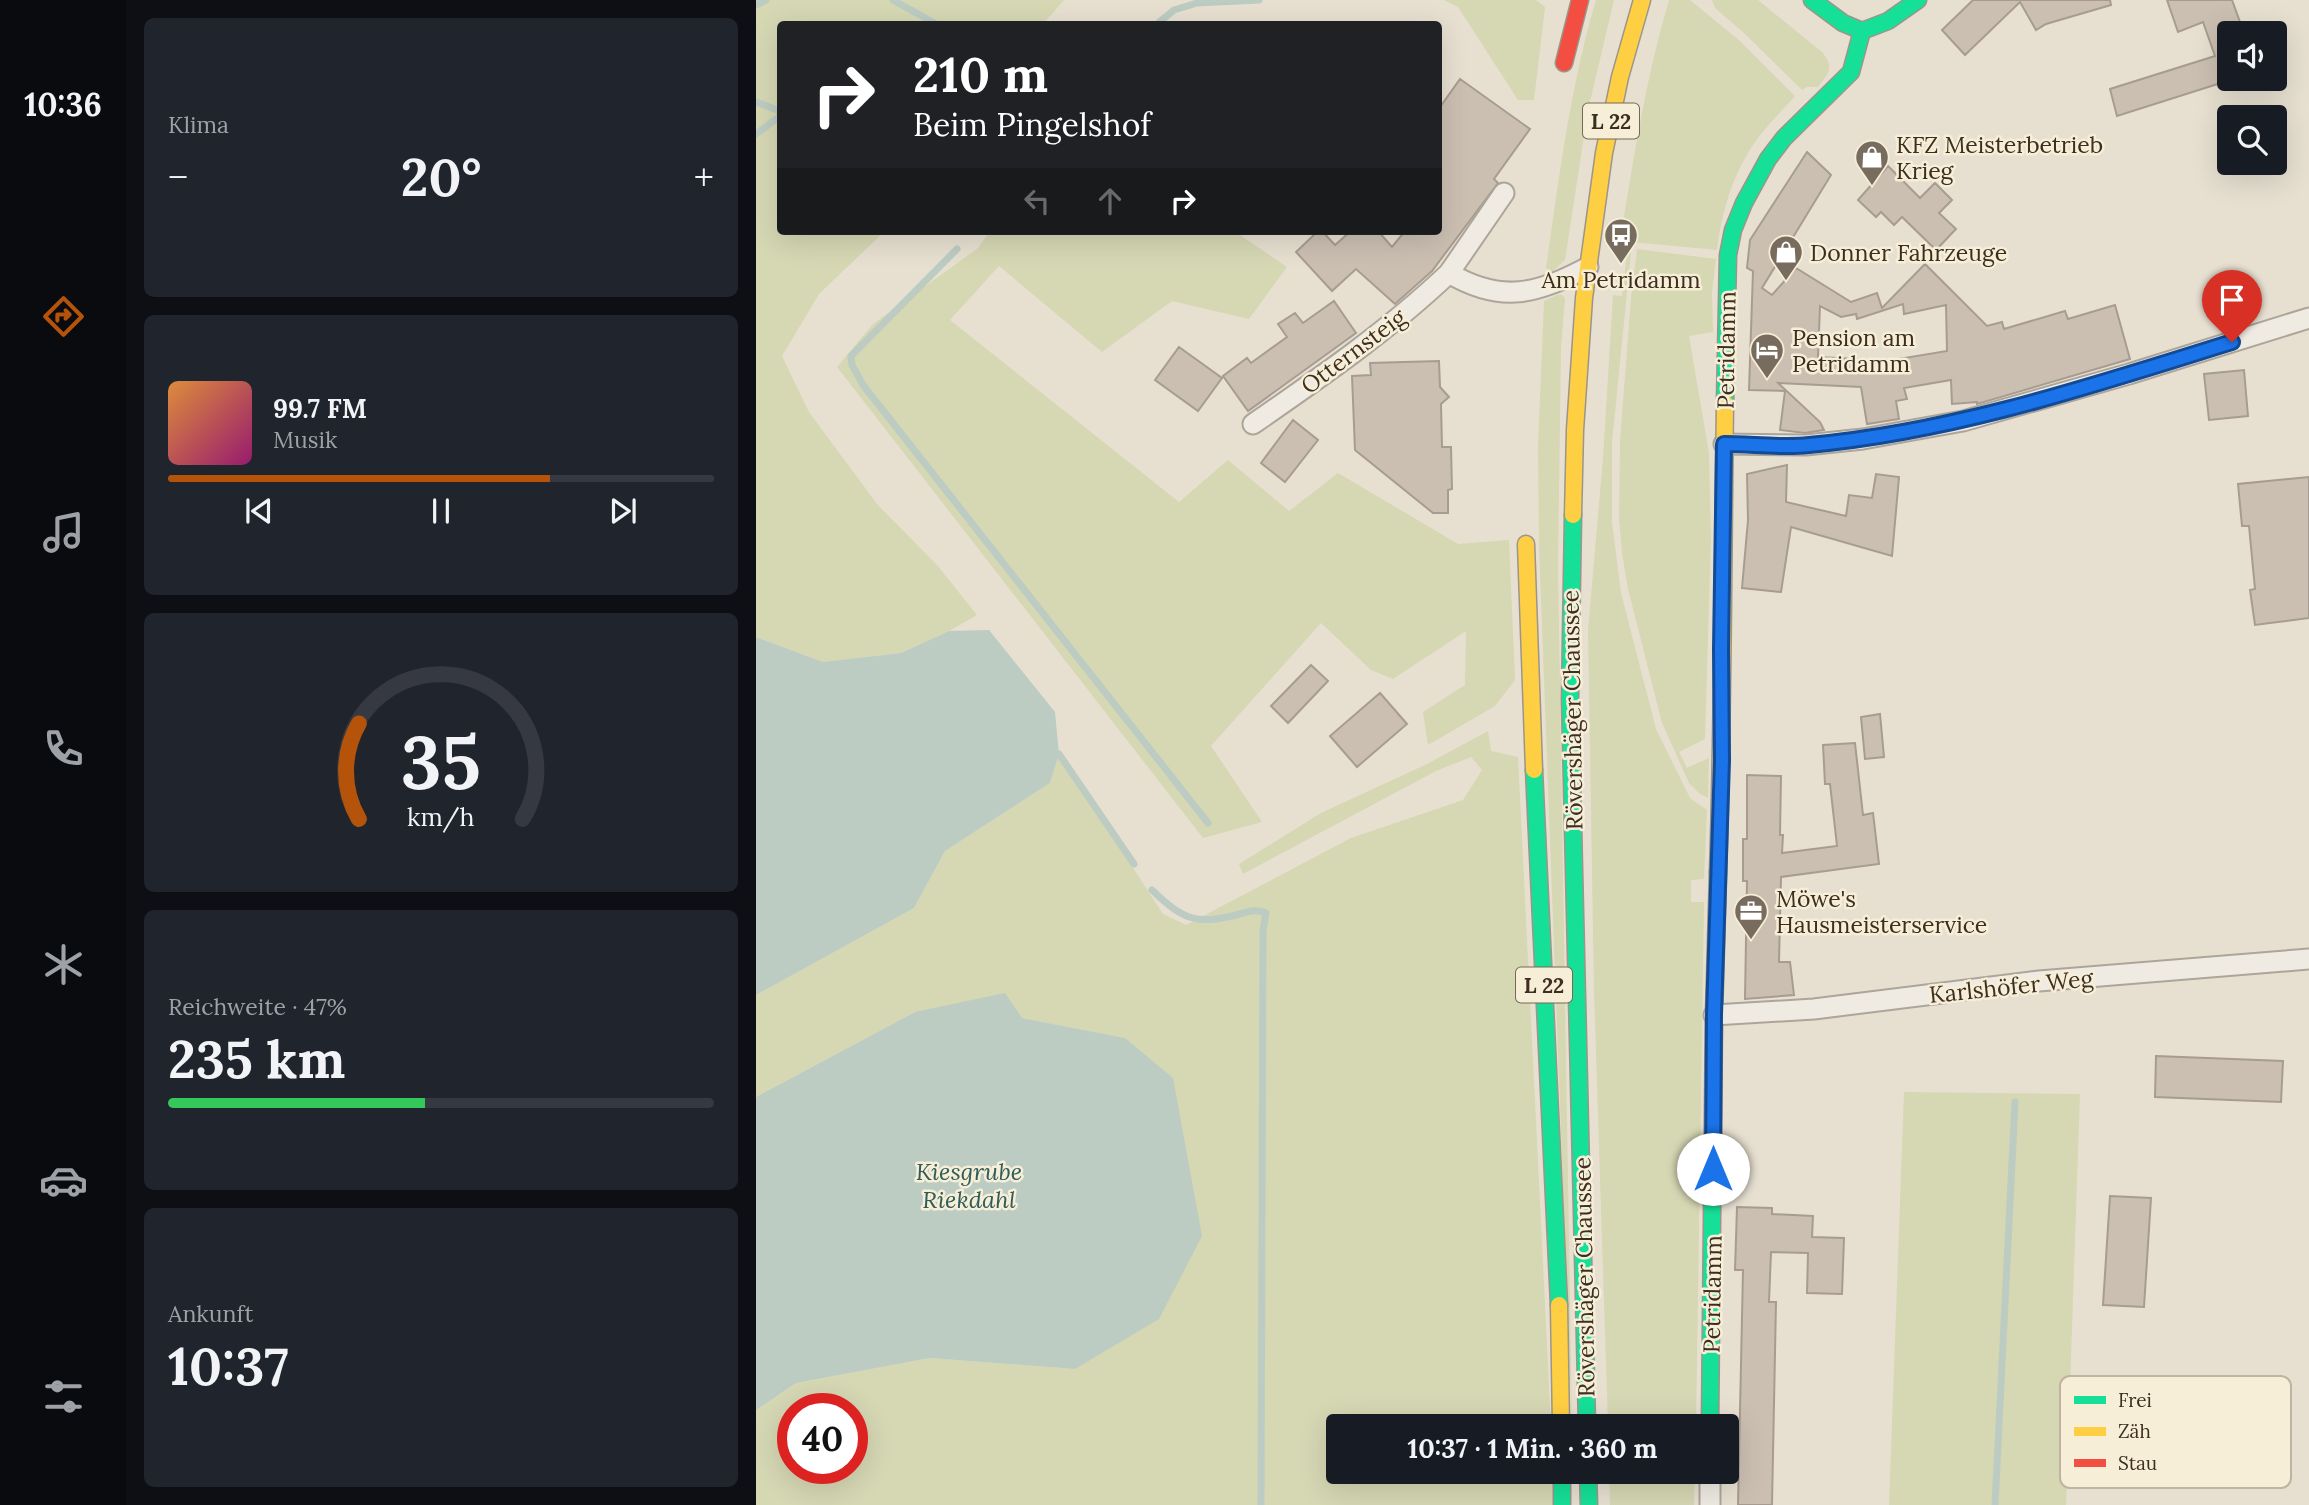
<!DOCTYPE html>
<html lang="de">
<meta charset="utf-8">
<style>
:root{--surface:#171b24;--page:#20242c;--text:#f1f3f6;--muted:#9ea1a6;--line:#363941;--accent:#b45309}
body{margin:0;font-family:Lora,serif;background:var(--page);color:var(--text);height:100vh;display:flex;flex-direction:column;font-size:26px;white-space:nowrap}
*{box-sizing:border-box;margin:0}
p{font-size:23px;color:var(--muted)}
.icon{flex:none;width:38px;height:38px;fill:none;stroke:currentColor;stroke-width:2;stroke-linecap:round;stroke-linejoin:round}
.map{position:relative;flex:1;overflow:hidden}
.drawer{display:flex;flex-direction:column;gap:18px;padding:18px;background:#0d0f14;width:630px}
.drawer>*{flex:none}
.hud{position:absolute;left:21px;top:21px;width:665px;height:214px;border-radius:7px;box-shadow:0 7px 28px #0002;background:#202124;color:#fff;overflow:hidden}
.buttons{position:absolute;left:1461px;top:21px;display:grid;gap:14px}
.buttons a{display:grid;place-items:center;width:70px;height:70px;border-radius:7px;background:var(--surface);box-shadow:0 7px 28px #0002;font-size:35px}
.speed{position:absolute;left:21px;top:1393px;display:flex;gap:14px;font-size:35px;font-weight:700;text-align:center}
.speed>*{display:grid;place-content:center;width:91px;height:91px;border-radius:50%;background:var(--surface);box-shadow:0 7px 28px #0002;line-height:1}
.speed .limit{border:10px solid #d22;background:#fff;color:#111}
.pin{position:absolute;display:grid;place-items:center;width:60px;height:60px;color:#fff;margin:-72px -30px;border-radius:50% 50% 50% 0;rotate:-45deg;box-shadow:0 0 7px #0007}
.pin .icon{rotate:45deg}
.me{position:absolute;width:77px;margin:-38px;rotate:0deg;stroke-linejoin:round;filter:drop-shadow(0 0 5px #0008)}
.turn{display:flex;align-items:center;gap:24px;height:147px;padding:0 21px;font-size:32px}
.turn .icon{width:91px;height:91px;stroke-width:2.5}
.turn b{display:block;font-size:49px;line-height:60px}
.lanes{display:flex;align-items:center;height:66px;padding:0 21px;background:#0003;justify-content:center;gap:35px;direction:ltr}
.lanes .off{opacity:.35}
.big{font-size:52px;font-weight:800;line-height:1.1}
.drawer .tile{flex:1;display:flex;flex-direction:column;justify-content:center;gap:10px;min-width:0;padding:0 24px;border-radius:10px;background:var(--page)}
.drawer .dial{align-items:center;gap:0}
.dial svg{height:182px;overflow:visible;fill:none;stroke:var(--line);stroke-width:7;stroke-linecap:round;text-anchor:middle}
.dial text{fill:var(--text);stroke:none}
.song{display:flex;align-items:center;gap:21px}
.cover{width:84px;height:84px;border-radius:10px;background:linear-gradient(135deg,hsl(30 70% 55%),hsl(320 70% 35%))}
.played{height:7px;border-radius:4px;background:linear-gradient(90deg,var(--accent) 70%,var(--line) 70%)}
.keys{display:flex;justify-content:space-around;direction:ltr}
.heat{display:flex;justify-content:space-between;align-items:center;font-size:38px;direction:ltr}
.charge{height:10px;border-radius:5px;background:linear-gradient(90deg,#34c759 47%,var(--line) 0)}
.trip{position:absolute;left:570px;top:1414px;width:413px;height:70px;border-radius:7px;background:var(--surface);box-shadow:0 7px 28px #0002;font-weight:800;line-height:70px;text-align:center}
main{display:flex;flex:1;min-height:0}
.tabs{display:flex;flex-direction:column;width:126px;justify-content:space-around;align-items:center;background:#090b0e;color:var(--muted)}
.tabs .icon{width:49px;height:49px}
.tabs .selected{color:var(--accent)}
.tabs b{font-size:32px;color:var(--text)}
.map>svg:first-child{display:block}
.green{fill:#d6d7b3;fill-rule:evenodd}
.water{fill:#bcccc2}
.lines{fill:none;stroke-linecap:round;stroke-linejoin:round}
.stream{stroke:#bcccc2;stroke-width:7}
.building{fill:#cbbfb2;stroke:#a89c90;stroke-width:2;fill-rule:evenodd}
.street-casing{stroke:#ada599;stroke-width:23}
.fast-casing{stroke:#9c958a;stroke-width:19}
.slow-casing{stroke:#9c958a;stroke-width:19}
.jam-casing{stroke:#9c958a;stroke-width:19}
.street{stroke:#efebe3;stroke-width:19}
.fast{stroke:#16e098;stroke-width:16}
.slow{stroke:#ffcf43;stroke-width:16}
.jam{stroke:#f24e42;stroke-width:16}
.route-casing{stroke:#114b97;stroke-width:18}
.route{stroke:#1a73e8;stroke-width:12}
.labels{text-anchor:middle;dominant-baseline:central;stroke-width:5;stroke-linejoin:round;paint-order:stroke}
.shield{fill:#f7eed8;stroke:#756857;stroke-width:2}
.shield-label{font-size:21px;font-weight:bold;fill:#3d2e20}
.poi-label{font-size:23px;fill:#3d2e20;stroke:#f7eed8;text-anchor:start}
.street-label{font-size:23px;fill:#3d2e20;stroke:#f7eed8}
.water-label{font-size:24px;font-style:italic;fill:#2f5d5a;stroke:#f7eed8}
.key{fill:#f7eed8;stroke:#bfb4a1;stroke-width:2}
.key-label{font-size:19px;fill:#3d2e20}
</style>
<main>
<nav class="tabs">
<b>10:36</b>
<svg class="icon selected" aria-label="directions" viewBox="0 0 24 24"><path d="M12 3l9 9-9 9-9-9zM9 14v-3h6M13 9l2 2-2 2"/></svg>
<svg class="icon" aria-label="music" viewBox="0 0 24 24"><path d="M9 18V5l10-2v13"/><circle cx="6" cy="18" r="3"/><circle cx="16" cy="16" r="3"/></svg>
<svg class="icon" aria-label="phone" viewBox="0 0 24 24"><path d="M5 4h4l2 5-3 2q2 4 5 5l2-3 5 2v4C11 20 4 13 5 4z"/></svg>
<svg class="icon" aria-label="climate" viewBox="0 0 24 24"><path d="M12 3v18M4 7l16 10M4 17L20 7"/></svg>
<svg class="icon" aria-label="car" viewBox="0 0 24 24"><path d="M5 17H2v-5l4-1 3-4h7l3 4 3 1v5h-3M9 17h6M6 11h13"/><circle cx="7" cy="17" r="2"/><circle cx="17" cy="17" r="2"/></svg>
<svg class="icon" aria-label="filters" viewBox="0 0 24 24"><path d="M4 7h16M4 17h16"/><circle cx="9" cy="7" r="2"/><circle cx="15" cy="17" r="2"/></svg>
</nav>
<section class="drawer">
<div class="tile"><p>Klima</p>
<div class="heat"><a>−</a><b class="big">20°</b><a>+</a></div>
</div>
<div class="tile">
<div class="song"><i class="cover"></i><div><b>99.7 FM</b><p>Musik</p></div></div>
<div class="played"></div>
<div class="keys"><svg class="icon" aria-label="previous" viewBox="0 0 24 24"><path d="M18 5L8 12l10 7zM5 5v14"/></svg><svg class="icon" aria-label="pause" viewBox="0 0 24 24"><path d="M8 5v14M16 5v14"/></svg><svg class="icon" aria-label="next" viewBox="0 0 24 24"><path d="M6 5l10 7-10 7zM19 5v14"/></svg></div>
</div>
<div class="tile dial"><svg viewBox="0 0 100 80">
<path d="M14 69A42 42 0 1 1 86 69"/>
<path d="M14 69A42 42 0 0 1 14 27" stroke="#b45309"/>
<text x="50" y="56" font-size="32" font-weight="700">35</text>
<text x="50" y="72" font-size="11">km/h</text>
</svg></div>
<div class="tile"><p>Reichweite · 47%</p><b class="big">235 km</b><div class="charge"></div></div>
<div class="tile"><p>Ankunft</p><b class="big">10:37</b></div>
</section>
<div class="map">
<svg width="1553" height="1505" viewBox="0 0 1553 1505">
<rect width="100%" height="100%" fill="#e7e0d1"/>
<path class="green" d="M 0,0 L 308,0 L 287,24 L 24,24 L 24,231 L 129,231 L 63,294 L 26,356 L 53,412 L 121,504 L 181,565 L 221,615 L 193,631 L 145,653 L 67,662 L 0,637 Z
M 688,0 L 780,0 L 789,7 L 778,100 L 762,100 L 702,7 Z
M 840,0 L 858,0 L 832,110 L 809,260 L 796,272 L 790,268 C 803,179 814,87 840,0 Z
M 913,0 L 934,0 L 983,40 L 1039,96 C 1028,109 1016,120 1006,133 C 979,166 966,209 961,250 L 876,242 L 856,443 L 856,522 L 865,593 L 900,729 L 934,798 L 951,810 L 948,879 L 935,880 L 935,902 L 948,902 L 940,1426 L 852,1426 L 838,991 L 832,630 L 847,458 L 857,295 L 866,296 L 873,236 L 865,235 C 878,156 890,77 913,0 Z
M 956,0 L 1002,0 L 1066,52 C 1079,68 1073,72 1062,87 L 1051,87 L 1046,90 L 988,33 L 959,8 Z
M 234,231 L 478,231 L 531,267 L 493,319 L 416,301 L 346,352 L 243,266 L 194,320 L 423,502 L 472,460 L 533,511 L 582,473 L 702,544 L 753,540 L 759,680 L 739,706 L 672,745 L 667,712 L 709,685 L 710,631 L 637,679 L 615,670 L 565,623 L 455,746 L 506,822 L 447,838 L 81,367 L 117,324 L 222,248 Z
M 881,249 L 960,259 L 956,292 L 957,332 L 933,336 L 953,453 L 955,538 L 949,739 L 923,752 L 931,768 L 953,758 L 952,798 L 944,794 L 933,783 L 906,723 L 872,589 L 866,553 L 863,518 L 864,441 L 875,298 Z
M 801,295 L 806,295 L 809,298 L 805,348 L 802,567 L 816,1426 L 783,546 L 782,446 L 788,301 Z
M 732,731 L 735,751 L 762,757 L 795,1426 L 583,1426 L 583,1472 L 797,1472 L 798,1505 L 0,1505 L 0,1410 L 40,1383 L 174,1358 L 319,1369 L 369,1038 L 266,1018 L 159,1012 L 0,1097 L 0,995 L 158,908 L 189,851 L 294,783 L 303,754 L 407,914 L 430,925 L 595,838 L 707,800 L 726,770 L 715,757 L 680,771 L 487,874 L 483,864 L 565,813 L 671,764 ZM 37,1409 L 96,1409 L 96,1468 L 37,1468 Z
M 1148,1092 L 1324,1094 L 1310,1505 L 1133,1505 Z
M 853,1472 L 939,1472 L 938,1505 L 854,1505 Z"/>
<path class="water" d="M 233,630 L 299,712 L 303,754 L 294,783 L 189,851 L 158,908 L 0,995 L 0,637 L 67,662 L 145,653 L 193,631 Z
M 249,993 L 266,1018 L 369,1038 L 417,1078 L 446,1236 L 403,1319 L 319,1369 L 174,1358 L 40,1383 L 0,1410 L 0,1097 L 159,1012 Z"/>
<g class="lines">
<path class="stream" d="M 137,0 L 180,24
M 0,5 L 10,0
M 401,24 L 418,10 L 441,3 L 503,0
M 0,102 L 24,111
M 0,134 L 24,116
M 201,249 L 95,356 L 96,365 L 107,385 L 452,823
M 303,754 L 378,864
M 396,890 C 428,921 441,925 484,914 C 494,911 500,909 510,913 L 507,931 L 505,1505
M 1239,1505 L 1259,1102"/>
</g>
<path class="building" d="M 1217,0 L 1354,0 L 1355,5 L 1290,24 L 1280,30 L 1264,2 L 1209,55 L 1186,30 Z
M 1411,0 L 1476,0 L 1488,33 L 1474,33 L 1474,89 L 1471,89 L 1468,82 L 1361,116 L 1354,89 L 1459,56 L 1447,22 L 1422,32 Z
M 704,79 L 774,129 L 738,179 L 742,183 L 676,271 L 639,304 L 600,269 L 576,291 L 540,252 L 562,231 L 566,231 L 579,245 L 595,231 L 622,231 L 636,247 L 649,231 L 682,231 L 682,110 Z
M 1051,152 L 1075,175 L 1006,288 L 1016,295 L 1040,268 L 1095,302 L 1121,293 L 1126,308 L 1169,264 L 1231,326 L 1246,322 L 1248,329 L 1309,311 L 1312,319 L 1359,305 L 1374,359 L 1221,404 L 1221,402 L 1196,404 L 1195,380 L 1148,388 L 1151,399 L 1140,401 L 1143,419 L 1111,424 L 1105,387 L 1022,383 L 1064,422 L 1068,430 L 1049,433 L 1024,430 L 1029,391 L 993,390 L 997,271 L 991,268 L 994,240 ZM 1147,304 L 1148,314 L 1190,305 L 1191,351 L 1095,367 L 1100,359 L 1062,357 L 1064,306 L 1085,317 L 1100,314 L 1101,319 Z
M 1132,166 L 1164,198 L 1179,183 L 1196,200 L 1183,213 L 1200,229 L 1180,250 L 1146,217 L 1138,225 L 1125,212 L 1120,217 L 1102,200 Z
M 578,301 L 600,333 L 492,411 L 467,376 L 491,358 L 495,363 L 531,337 L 522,324 L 539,313 L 547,323 Z
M 423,347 L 466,378 L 442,411 L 399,380 Z
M 683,361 L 684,387 L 693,397 L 685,404 L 686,447 L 695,447 L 696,489 L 692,490 L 692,513 L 677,513 L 599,450 L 596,376 L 615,375 L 614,363 Z
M 1488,370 L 1492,416 L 1453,420 L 1448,374 Z
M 537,420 L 562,440 L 529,482 L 505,463 Z
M 1031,465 L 1030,502 L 1090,516 L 1093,495 L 1116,498 L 1120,474 L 1143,477 L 1136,556 L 1035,527 L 1025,592 L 986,588 L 992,520 L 991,474 Z
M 1553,477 L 1553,618 L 1499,625 L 1494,590 L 1499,589 L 1493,526 L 1486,526 L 1482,484 Z
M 555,665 L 572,681 L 532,723 L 515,706 Z
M 624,693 L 651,724 L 601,767 L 574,736 Z
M 1124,714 L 1128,757 L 1109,759 L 1105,717 Z
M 1099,743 L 1107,815 L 1117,813 L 1123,864 L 1025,877 L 1023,962 L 1034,962 L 1038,995 L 989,999 L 991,881 L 987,881 L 987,839 L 991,839 L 991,775 L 1025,776 L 1024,835 L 1027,835 L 1026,853 L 1081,846 L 1074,784 L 1069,784 L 1067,745 Z
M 1400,1056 L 1527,1061 L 1525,1102 L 1399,1097 Z
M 1354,1196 L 1395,1198 L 1388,1307 L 1347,1305 Z
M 981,1207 L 1016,1208 L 1016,1214 L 1057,1216 L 1056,1237 L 1088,1238 L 1086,1294 L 1051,1293 L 1052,1253 L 1015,1252 L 1013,1302 L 1020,1302 L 1016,1505 L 982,1505 L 987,1270 L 979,1270 Z"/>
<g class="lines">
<g class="street-casing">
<path id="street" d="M 693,273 L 748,193
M 497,424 C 565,377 633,330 693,273 C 745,304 782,294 832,267
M 968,444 L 1050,445 L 1107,439 L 1207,421 L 1373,374 L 1553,318
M 958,1015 L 1058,1009 L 1283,981 L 1553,959
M 954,1505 L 954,1472"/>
</g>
<g class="fast-casing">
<path id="fast" d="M 1056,0 L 1087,23 L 1106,31 L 1132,21 L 1162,0
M 969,403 L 972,255 L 977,230 L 988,203 L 1012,159 L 1028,138 L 1095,72 L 1106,31
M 817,515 L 814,698 L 831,1426
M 778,770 L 803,1305
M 954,1426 L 958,1015 L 962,872
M 806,1472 L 806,1505
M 832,1472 L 833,1505"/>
</g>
<g class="slow-casing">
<path id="slow" d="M 817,515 L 819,430 L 828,298 L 848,153 L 864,77 L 886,0
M 770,544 L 778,770
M 962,872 C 967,716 967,560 969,403
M 803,1305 L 805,1426"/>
</g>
<g class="jam-casing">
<path id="jam" d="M 808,63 L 824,0"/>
</g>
<use href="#street" class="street"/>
<use href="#fast" class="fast"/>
<use href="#slow" class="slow"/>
<use href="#jam" class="jam"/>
</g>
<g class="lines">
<g class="route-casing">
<path id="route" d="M 957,1169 L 958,1015 L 966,760 L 965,650 L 968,444 C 996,444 1026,448 1053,445 C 1198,432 1338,385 1476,342"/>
</g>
<use href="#route" class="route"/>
</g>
<defs>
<g id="shop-pin" transform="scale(1.75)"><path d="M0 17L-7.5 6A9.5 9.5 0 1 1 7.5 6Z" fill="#786c5e" stroke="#f7eed8"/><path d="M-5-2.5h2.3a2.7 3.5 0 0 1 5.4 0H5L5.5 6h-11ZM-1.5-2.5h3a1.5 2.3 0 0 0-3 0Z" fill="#fff"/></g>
<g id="bus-pin" transform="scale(1.75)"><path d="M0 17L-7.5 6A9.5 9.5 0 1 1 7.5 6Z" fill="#786c5e" stroke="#f7eed8"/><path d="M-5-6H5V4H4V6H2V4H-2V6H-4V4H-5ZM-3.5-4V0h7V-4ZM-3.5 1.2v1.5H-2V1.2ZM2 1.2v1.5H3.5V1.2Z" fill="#fff"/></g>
<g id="hotel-pin" transform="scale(1.75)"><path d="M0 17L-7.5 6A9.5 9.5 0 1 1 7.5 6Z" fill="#786c5e" stroke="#f7eed8"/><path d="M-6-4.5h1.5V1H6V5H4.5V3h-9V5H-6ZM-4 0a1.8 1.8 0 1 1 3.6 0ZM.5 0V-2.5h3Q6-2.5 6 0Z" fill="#fff"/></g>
<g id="office-pin" transform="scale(1.75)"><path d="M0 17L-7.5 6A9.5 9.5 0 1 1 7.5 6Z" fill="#786c5e" stroke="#f7eed8"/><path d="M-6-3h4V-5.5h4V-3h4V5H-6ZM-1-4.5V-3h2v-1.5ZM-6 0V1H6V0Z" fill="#fff"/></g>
</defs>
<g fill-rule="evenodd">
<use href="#shop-pin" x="1116" y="157"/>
<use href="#bus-pin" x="865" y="235"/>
<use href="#shop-pin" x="1030" y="252"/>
<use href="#hotel-pin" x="1011" y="350"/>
<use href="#office-pin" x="995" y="911"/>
</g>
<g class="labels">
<g class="shield">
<rect x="827" y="103.5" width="56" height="35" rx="5"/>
<rect x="760" y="967.5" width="56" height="35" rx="5"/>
</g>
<g class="shield-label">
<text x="855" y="121">L 22</text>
<text x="788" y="985">L 22</text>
</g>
<g class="poi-label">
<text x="1140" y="144">KFZ Meisterbetrieb<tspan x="1140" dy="26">Krieg</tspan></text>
<text x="1054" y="252">Donner Fahrzeuge</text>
<text x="865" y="279" text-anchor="middle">Am Petridamm</text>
<text x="1036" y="337">Pension am<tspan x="1036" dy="26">Petridamm</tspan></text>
<text x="1020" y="898">Möwe's<tspan x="1020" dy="26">Hausmeisterservice</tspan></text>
</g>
<g class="street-label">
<text transform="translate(970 350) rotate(-89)">Petridamm</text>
<text transform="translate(597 351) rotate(-37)">Otternsteig</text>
<text transform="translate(816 710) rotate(-91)">Rövershäger Chaussee</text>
<text transform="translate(1255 986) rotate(-6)">Karlshöfer Weg</text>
<text transform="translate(828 1277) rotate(-91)">Rövershäger Chaussee</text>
<text transform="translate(956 1294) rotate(-89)">Petridamm</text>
</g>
<g class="water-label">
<text x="213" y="1171">Kiesgrube<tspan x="213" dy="28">Riekdahl</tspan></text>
</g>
</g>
<rect x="1304" y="1376" width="231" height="112" rx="10" class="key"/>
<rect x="1318" y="1396" width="32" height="8" fill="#16e098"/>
<rect x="1318" y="1427" width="32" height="9" fill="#ffcf43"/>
<rect x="1318" y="1459" width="32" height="8" fill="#f24e42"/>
<g class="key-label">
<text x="1362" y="1407">Frei</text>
<text x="1362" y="1438">Zäh</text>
<text x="1362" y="1470">Stau</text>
</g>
</svg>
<div class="buttons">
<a><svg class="icon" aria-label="sound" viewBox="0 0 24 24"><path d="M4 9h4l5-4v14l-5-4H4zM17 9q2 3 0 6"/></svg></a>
<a><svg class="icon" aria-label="search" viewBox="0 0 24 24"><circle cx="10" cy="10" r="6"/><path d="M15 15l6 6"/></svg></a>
</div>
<div class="speed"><div class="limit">40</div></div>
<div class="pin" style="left:1476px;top:342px;background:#d93025"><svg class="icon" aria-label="arrive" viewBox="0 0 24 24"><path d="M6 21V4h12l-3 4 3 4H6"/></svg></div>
<svg class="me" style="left:957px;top:1169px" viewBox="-20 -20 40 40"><circle r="19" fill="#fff"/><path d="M0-13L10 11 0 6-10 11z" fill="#1a73e8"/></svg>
<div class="trip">10:37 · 1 Min. · 360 m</div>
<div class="hud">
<div class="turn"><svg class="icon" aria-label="right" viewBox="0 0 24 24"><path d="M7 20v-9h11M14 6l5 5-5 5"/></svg><div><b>210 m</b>Beim Pingelshof</div></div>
<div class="lanes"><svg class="icon off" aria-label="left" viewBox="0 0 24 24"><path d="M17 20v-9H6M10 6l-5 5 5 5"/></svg><svg class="icon off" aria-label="ahead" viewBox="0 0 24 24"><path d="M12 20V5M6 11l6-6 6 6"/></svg><svg class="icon" aria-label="right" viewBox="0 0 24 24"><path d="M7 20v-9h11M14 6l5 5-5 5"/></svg></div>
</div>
</div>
</main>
